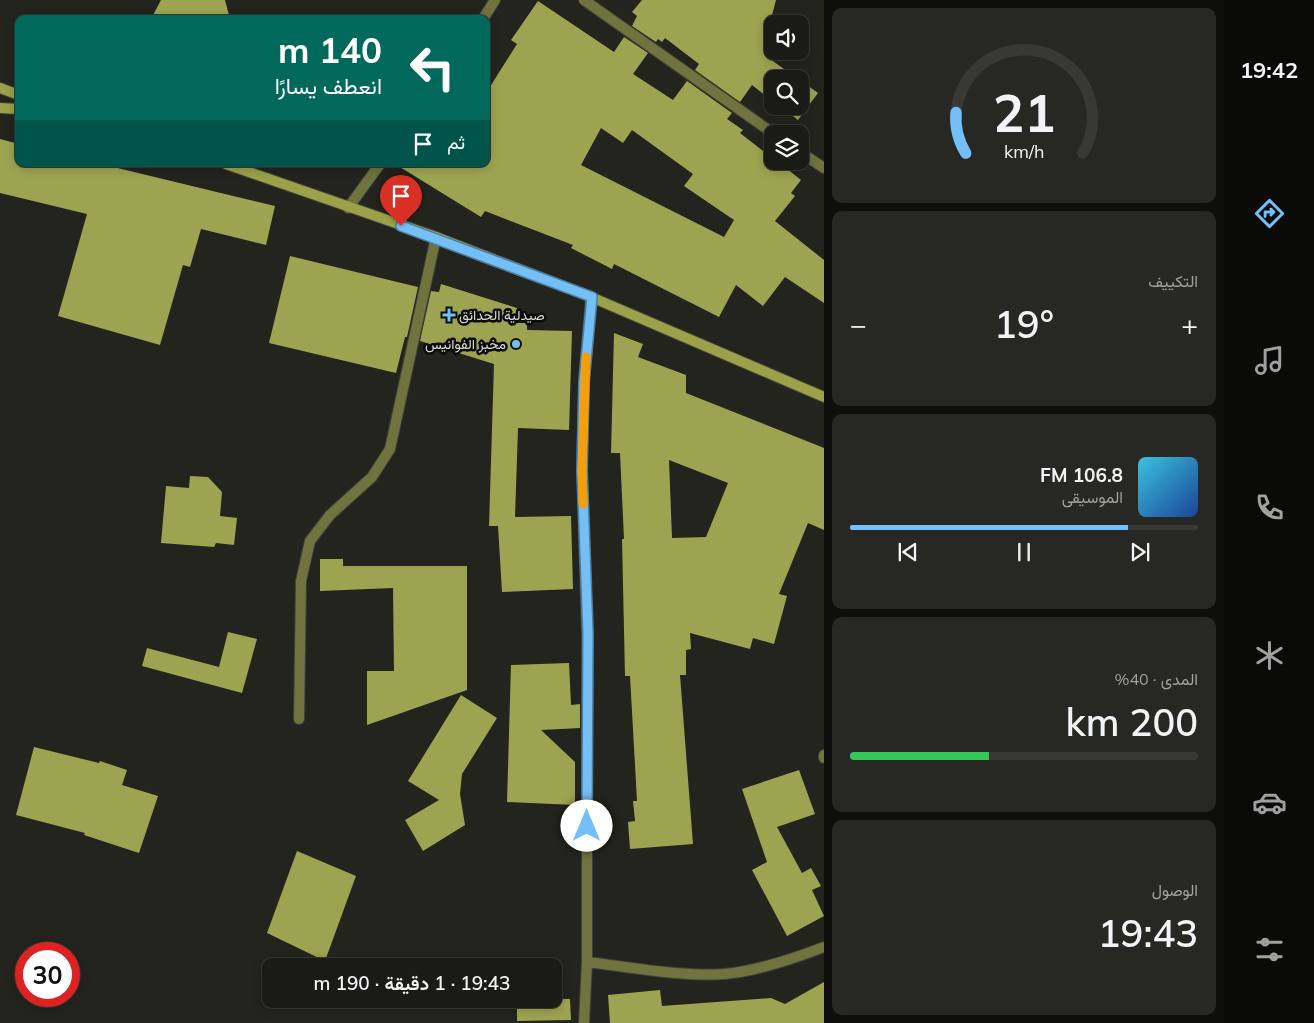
<!DOCTYPE html>
<html lang="ar">
<meta charset="utf-8">
<style>
:root{--surface:#1a1b16;--page:#272823;--text:#f1f3f6;--muted:#9fa1a1;--line:#383935;--accent:#74c0f6}
body{margin:0;font-family:Mulish,Vazirmatn,sans-serif;background:var(--page);color:var(--text);direction:rtl;height:100vh;display:flex;flex-direction:column;font-size:19px;white-space:nowrap}
*{box-sizing:border-box;margin:0}
p{font-size:16px;color:var(--muted)}
.icon{flex:none;width:28px;height:28px;fill:none;stroke:currentColor;stroke-width:2;stroke-linecap:round;stroke-linejoin:round}
.map{position:relative;flex:1;overflow:hidden;direction:ltr}
.sheet{display:flex;flex-direction:column;gap:8px;padding:8px;background:#0e0f0c;width:400px}
.sheet>*{flex:none}
.guide{position:absolute;left:15px;top:15px;width:475px;height:152px;border-radius:10px;box-shadow:0 2px 12px #0003,0 0 0 1px var(--line);direction:rtl;background:#00695c;color:#fff;overflow:hidden}
.controls{position:absolute;left:764px;top:15px;display:grid;gap:10px}
.controls a{display:grid;place-items:center;width:45px;height:45px;border-radius:10px;background:var(--surface);box-shadow:0 2px 12px #0003,0 0 0 1px var(--line);font-size:25px}
.speed{position:absolute;left:15px;top:942px;display:flex;gap:10px;font-size:25px;font-weight:700;text-align:center}
.speed>*{display:grid;place-content:center;width:65px;height:65px;border-radius:50%;background:var(--surface);box-shadow:0 2px 12px #0003,0 0 0 1px var(--line);line-height:1}
.speed .limit{border:8px solid #d22;background:#fff;color:#111}
.pin{position:absolute;display:grid;place-items:center;width:42px;height:42px;color:#fff;margin:-51px -21px;border-radius:50% 50% 50% 0;rotate:-45deg;box-shadow:0 0 5px #0007}
.pin .icon{rotate:45deg}
.me{position:absolute;width:55px;margin:-28px;rotate:0deg;stroke-linejoin:round;filter:drop-shadow(0 0 4px #0008)}
.turn{display:flex;align-items:center;gap:18px;height:105px;padding:0 25px;font-size:22px}
.turn .icon{width:65px;height:65px;stroke-width:2.5}
.turn b{display:block;font-size:35px;line-height:42px}
.then{display:flex;align-items:center;height:48px;padding:0 25px;background:#0003;gap:10px;font-size:19px}
.big{font-size:38px;font-weight:600;line-height:1.1}
.sheet .tile{flex:1;display:flex;flex-direction:column;justify-content:center;gap:8px;min-width:0;padding:0 18px;border-radius:10px;background:var(--page)}
.sheet .dial{align-items:center;gap:0}
.dial svg{height:130px;overflow:visible;fill:none;stroke:var(--line);stroke-width:7;stroke-linecap:round;text-anchor:middle}
.dial text{fill:var(--text);stroke:none}
.song{display:flex;align-items:center;gap:15px}
.cover{width:60px;height:60px;border-radius:8px;background:linear-gradient(135deg,hsl(190 70% 55%),hsl(220 70% 35%))}
.played{height:5px;border-radius:2px;background:linear-gradient(90deg,var(--accent) 80%,var(--line) 80%)}
.keys{display:flex;justify-content:space-around;direction:ltr}
.heat{display:flex;justify-content:space-between;align-items:center;font-size:28px;direction:ltr}
.charge{height:8px;border-radius:4px;background:linear-gradient(90deg,#34c759 40%,var(--line) 0)}
.trip{position:absolute;left:262px;top:958px;width:300px;height:50px;border-radius:10px;background:var(--surface);box-shadow:0 2px 12px #0003,0 0 0 1px var(--line);font-weight:600;line-height:50px;text-align:center;direction:rtl}
main{display:flex;flex:1;min-height:0}
.tab-bar{display:flex;flex-direction:column;width:90px;justify-content:space-around;align-items:center;background:#0a0b09;color:var(--muted)}
.tab-bar .icon{width:35px;height:35px}
.tab-bar .on{color:var(--accent)}
.tab-bar b{font-size:22px;color:var(--text)}
.map>svg:first-child{display:block}
.building{fill:#9da451;fill-rule:evenodd}
.lines{fill:none;stroke-linecap:round;stroke-linejoin:round}
.minor-casing{stroke:#40413a;stroke-width:12}
.secondary-casing{stroke:#40413a;stroke-width:12}
.minor{stroke:#6f733e;stroke-width:10}
.secondary{stroke:#9aa148;stroke-width:10}
.route-casing{stroke:#4b7da0;stroke-width:12}
.route{stroke:#74c0f6;stroke-width:9}
.slow{stroke:#f59e0b;stroke-width:9}
.poi-dot{fill:#74c0f6;stroke:#0c0c09;stroke-width:2}
.labels{text-anchor:middle;dominant-baseline:central;stroke-width:5;stroke-linejoin:round;paint-order:stroke}
.poi-label{font-size:14px;fill:#d9d9d5;stroke:#0c0c09;text-anchor:start}
</style>
<main>
<nav class="tab-bar">
<b>19:42</b>
<svg class="icon on" aria-label="directions" viewBox="0 0 24 24"><path d="M12 3l9 9-9 9-9-9zM9 14v-3h6M13 9l2 2-2 2"/></svg>
<svg class="icon" aria-label="music" viewBox="0 0 24 24"><path d="M9 18V5l10-2v13"/><circle cx="6" cy="18" r="3"/><circle cx="16" cy="16" r="3"/></svg>
<svg class="icon" aria-label="phone" viewBox="0 0 24 24"><path d="M5 4h4l2 5-3 2q2 4 5 5l2-3 5 2v4C11 20 4 13 5 4z"/></svg>
<svg class="icon" aria-label="climate" viewBox="0 0 24 24"><path d="M12 3v18M4 7l16 10M4 17L20 7"/></svg>
<svg class="icon" aria-label="car" viewBox="0 0 24 24"><path d="M5 17H2v-5l4-1 3-4h7l3 4 3 1v5h-3M9 17h6M6 11h13"/><circle cx="7" cy="17" r="2"/><circle cx="17" cy="17" r="2"/></svg>
<svg class="icon" aria-label="filters" viewBox="0 0 24 24"><path d="M4 7h16M4 17h16"/><circle cx="9" cy="7" r="2"/><circle cx="15" cy="17" r="2"/></svg>
</nav>
<section class="sheet">
<div class="tile dial"><svg viewBox="0 0 100 80">
<path d="M14 69A42 42 0 1 1 86 69"/>
<path d="M14 69A42 42 0 0 1 8 44" stroke="#74c0f6"/>
<text x="50" y="56" font-size="32" font-weight="700">21</text>
<text x="50" y="72" font-size="11">km/h</text>
</svg></div>
<div class="tile"><p>التكييف</p>
<div class="heat"><a>−</a><b class="big">19°</b><a>+</a></div>
</div>
<div class="tile">
<div class="song"><i class="cover"></i><div><b>106.8 FM</b><p>الموسيقى</p></div></div>
<div class="played"></div>
<div class="keys"><svg class="icon" aria-label="previous" viewBox="0 0 24 24"><path d="M18 5L8 12l10 7zM5 5v14"/></svg><svg class="icon" aria-label="pause" viewBox="0 0 24 24"><path d="M8 5v14M16 5v14"/></svg><svg class="icon" aria-label="next" viewBox="0 0 24 24"><path d="M6 5l10 7-10 7zM19 5v14"/></svg></div>
</div>
<div class="tile"><p>المدى · 40%</p><b class="big">200 km</b><div class="charge"></div></div>
<div class="tile"><p>الوصول</p><b class="big">19:43</b></div>
</section>
<div class="map">
<svg width="824" height="1023" viewBox="0 0 824 1023">
<rect width="100%" height="100%" fill="#23241d"/>
<path class="building" d="M 161,0 L 225,0 L 230,19 L 151,19 Z
M 642,0 L 776,0 L 764,46 L 774,53 L 770,59 L 798,79 L 772,79 L 772,101 L 752,85 L 740,102 L 695,70 L 699,64 L 665,38 L 662,42 L 658,39 L 656,42 L 632,26 L 637,16 L 632,12 Z
M 538,1 L 614,52 L 624,37 L 648,53 L 633,74 L 673,100 L 687,81 L 732,113 L 727,119 L 743,130 L 740,133 L 772,158 L 772,161 L 777,161 L 801,180 L 791,193 L 795,196 L 775,221 L 824,260 L 824,303 L 785,277 L 763,306 L 736,285 L 719,317 L 614,264 L 612,269 L 571,248 L 573,245 L 485,211 L 481,217 L 395,164 L 486,164 L 486,93 L 517,44 L 511,40 ZM 601,128 L 623,143 L 632,130 L 693,174 L 684,186 L 734,220 L 724,237 L 581,165 Z
M 800,80 L 818,93 L 798,120 L 780,106 L 800,106 Z
M 0,139 L 19,144 L 19,164 L 101,164 L 275,206 L 266,245 L 201,229 L 190,267 L 183,265 L 160,345 L 58,316 L 87,214 L 0,193 Z
M 290,256 L 418,287 L 407,337 L 405,337 L 396,373 L 269,343 Z
M 441,284 L 517,308 L 517,323 L 527,323 L 527,330 L 572,331 L 569,430 L 518,428 L 515,517 L 571,516 L 573,589 L 502,592 L 498,526 L 489,526 L 494,364 L 420,341 L 431,291 L 439,292 Z
M 614,333 L 643,344 L 638,357 L 686,375 L 686,393 L 824,448 L 824,530 L 808,523 L 779,594 L 787,596 L 774,644 L 753,638 L 750,649 L 690,633 L 691,649 L 686,650 L 686,675 L 680,675 L 693,844 L 630,849 L 628,822 L 635,821 L 633,801 L 637,801 L 630,676 L 625,676 L 622,539 L 624,539 L 620,453 L 611,453 ZM 669,460 L 728,483 L 706,537 L 672,538 Z
M 190,476 L 208,477 L 222,492 L 220,516 L 237,518 L 234,545 L 216,543 L 214,547 L 161,543 L 166,486 L 189,488 Z
M 320,559 L 343,559 L 343,566 L 467,566 L 467,690 L 367,725 L 367,671 L 394,671 L 393,588 L 320,591 Z
M 228,632 L 257,639 L 242,693 L 142,666 L 147,648 L 219,667 Z
M 569,663 L 571,705 L 580,704 L 580,728 L 541,730 L 575,762 L 575,805 L 507,802 L 511,665 Z
M 461,695 L 497,718 L 462,774 L 460,794 L 465,825 L 423,851 L 405,820 L 439,800 L 408,781 Z
M 34,747 L 99,763 L 100,761 L 127,770 L 122,785 L 158,796 L 139,853 L 84,835 L 85,833 L 16,815 Z
M 799,770 L 815,814 L 777,827 L 802,873 L 811,868 L 821,886 L 812,890 L 824,916 L 787,936 L 752,870 L 767,862 L 742,789 Z
M 297,851 L 356,876 L 325,961 L 267,933 Z
M 824,982 L 824,1023 L 610,1023 L 608,995 L 660,990 L 662,1006 L 771,998 L 785,1004 Z
M 517,999 L 570,999 L 571,1020 L 517,1021 Z"/>
<g class="lines">
<g class="minor-casing">
<path id="minor" d="M 584,0 L 774,134
M 483,19 L 495,0
M 800,152 L 824,168
M 348,208 L 380,164
M 299,719 L 301,581 L 310,541 L 330,515 L 372,477 L 390,449 L 436,237
M 824,758 L 824,755
M 587,962 C 629,967 682,977 724,974 C 758,971 793,959 824,947
M 584,1023 L 587,962 L 587,633 L 582,470 L 584,382 L 591,297"/>
</g>
<g class="secondary-casing">
<path id="secondary" d="M 0,88 L 19,95
M 0,108 L 19,109
M 226,164 L 436,237 L 591,297 L 824,397"/>
</g>
<use href="#minor" class="minor"/>
<use href="#secondary" class="secondary"/>
</g>
<g class="lines">
<g class="route-casing">
<path id="route" d="M 401,226 L 592,297 L 584,382 L 582,470 L 588,633 L 587,826"/>
</g>
<use href="#route" class="route"/>
<path class="slow" d="M 583,504 L 582,470 L 586,357"/>
</g>
<g class="poi-dot">
<path d="M446.5 307.5h5v5h5v5h-5v5h-5v-5h-5v-5h5z"/>
<circle cx="516" cy="344" r="5"/>
</g>
<g class="labels">
<g class="poi-label">
<text x="459" y="315">صيدلية الحدائق</text>
<text x="506" y="344" text-anchor="end">مخبز الفوانيس</text>
</g>
</g>
</svg>
<div class="controls">
<a><svg class="icon" aria-label="sound" viewBox="0 0 24 24"><path d="M4 9h4l5-4v14l-5-4H4zM17 9q2 3 0 6"/></svg></a>
<a><svg class="icon" aria-label="search" viewBox="0 0 24 24"><circle cx="10" cy="10" r="6"/><path d="M15 15l6 6"/></svg></a>
<a><svg class="icon" aria-label="layers" viewBox="0 0 24 24"><path d="M12 4l9 5-9 5-9-5zM3 14l9 5 9-5"/></svg></a>
</div>
<div class="speed"><div class="limit">30</div></div>
<div class="pin" style="left:401px;top:226px;background:#d93025"><svg class="icon" aria-label="arrive" viewBox="0 0 24 24"><path d="M6 21V4h12l-3 4 3 4H6"/></svg></div>
<svg class="me" style="left:587px;top:826px" viewBox="-20 -20 40 40"><circle r="19" fill="#fff"/><path d="M0-13L10 11 0 6-10 11z" fill="#74c0f6"/></svg>
<div class="trip">19:43 · 1 دقيقة · 190 m</div>
<div class="guide">
<div class="turn"><svg class="icon" aria-label="left" viewBox="0 0 24 24"><path d="M17 20v-9H6M10 6l-5 5 5 5"/></svg><div><b>140 m</b>انعطف يسارًا</div></div>
<div class="then">ثم<svg class="icon" aria-label="arrive" viewBox="0 0 24 24"><path d="M6 21V4h12l-3 4 3 4H6"/></svg></div>
</div>
</div>
</main>
